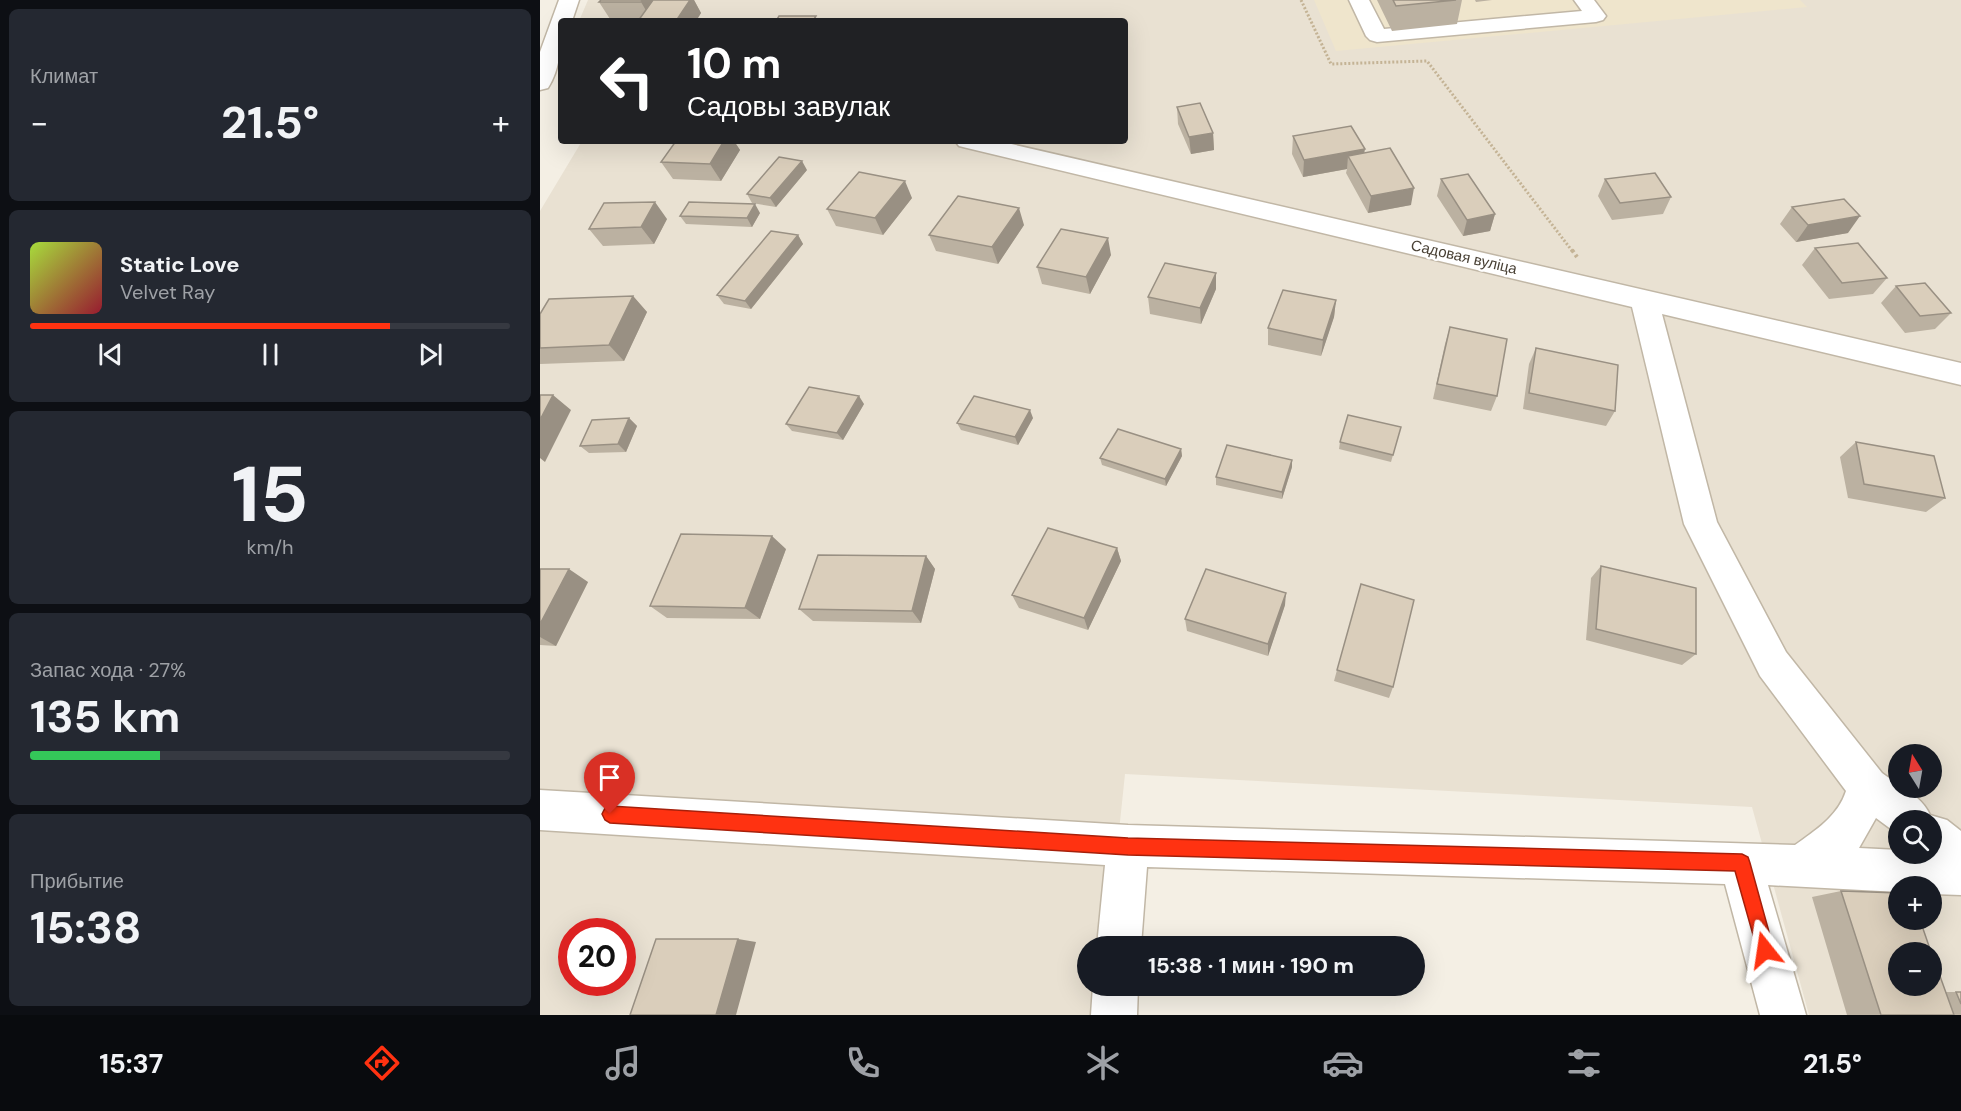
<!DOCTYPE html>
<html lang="ru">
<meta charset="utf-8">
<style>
:root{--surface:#171b24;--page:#242831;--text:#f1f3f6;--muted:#9ea1a6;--line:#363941;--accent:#ff3211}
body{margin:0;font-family:"DM Sans",sans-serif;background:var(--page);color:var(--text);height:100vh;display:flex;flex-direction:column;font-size:22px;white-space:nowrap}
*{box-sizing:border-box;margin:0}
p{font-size:20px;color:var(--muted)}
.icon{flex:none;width:33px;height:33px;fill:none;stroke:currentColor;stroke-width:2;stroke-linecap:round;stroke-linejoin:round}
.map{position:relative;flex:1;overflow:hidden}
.sheet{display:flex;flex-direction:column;gap:9px;padding:9px;background:#0d0f14;width:540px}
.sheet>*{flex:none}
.top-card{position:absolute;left:18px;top:18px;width:570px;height:126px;border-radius:6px;box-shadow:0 6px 24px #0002;background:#202124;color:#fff;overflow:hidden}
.needle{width:39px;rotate:349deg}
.fabs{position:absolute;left:1348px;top:744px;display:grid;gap:12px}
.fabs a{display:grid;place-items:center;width:54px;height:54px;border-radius:50%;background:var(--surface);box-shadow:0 6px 24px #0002;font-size:30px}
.speed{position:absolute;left:18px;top:918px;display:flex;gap:12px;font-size:30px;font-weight:700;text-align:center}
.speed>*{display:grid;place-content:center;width:78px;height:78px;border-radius:50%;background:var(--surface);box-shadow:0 6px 24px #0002;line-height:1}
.speed .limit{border:9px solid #d22;background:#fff;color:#111}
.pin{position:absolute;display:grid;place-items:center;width:51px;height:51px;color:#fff;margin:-62px -26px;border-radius:50% 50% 50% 0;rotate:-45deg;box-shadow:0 0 6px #0007}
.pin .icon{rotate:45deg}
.me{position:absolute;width:66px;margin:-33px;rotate:345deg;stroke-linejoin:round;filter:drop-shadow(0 0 4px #0008)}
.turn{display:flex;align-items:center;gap:21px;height:126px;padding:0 30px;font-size:27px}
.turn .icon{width:78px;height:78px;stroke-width:2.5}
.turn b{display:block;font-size:42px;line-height:51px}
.big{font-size:45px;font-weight:700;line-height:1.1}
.sheet .widget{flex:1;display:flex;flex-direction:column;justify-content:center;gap:9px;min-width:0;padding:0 21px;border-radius:9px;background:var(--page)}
.sheet .dial{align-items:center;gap:0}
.dial b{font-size:78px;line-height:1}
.song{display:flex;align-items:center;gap:18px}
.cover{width:72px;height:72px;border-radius:9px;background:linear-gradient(135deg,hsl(80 70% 55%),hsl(350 70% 35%))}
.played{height:6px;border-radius:3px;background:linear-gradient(90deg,var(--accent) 75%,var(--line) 75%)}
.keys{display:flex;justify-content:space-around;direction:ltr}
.heat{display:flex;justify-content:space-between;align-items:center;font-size:33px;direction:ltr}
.charge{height:9px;border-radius:4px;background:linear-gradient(90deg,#34c759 27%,var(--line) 0)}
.trip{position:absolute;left:537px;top:936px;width:348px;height:60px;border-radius:30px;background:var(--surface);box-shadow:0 6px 24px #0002;font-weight:700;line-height:60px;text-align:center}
.menu{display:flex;height:96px;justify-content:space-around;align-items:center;background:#090b0e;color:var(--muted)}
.menu .icon{width:42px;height:42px}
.menu .active{color:var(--accent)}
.menu b{font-size:27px;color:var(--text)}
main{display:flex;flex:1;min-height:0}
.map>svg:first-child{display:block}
.residential{fill:#e9e1d2;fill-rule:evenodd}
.education{fill:#efe5cc}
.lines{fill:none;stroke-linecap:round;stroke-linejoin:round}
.minor-casing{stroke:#c1b7a6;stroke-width:3}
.path-far1{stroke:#c4b395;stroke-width:3;stroke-dasharray:2 2;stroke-linecap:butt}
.path{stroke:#c4b395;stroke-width:4;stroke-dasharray:3 3;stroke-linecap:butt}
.minor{fill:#fff;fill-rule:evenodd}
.wall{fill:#bbb1a1}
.shaded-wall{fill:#999083}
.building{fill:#dacebb;stroke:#999083;stroke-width:1.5}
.route{fill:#ff3211;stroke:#a6200b;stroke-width:1.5}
.labels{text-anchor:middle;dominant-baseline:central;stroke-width:4.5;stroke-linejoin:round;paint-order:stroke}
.street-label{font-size:15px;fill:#473f33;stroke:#fff}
</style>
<main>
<section class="sheet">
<div class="widget"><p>Климат</p>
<div class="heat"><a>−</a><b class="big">21.5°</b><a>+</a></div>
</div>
<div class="widget">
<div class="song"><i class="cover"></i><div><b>Static Love</b><p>Velvet Ray</p></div></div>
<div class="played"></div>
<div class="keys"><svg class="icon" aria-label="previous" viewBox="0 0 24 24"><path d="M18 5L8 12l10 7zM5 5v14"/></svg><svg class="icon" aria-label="pause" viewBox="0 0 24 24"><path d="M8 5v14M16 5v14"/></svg><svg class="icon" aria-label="next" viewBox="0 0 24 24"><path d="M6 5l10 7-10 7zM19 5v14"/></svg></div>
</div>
<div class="widget dial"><b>15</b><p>km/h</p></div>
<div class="widget"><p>Запас хода · 27%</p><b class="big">135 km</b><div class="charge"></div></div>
<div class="widget"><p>Прибытие</p><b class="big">15:38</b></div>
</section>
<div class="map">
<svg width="1421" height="1015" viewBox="0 0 1421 1015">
<rect width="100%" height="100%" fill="#f4efe4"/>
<path class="residential" d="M 48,0 L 1421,0 L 1421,1015 L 1269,1015 L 1212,807 L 585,774 L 567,946 L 548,946 L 548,986 L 563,986 L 559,1015 L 0,1015 L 0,211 L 42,141 L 585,141 L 585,21 L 39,21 ZM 1359,754 L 1392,754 L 1392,788 L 1359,788 ZM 1359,820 L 1392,820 L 1392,854 L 1359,854 ZM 1359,886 L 1392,886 L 1392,920 L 1359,920 ZM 32,932 L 82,932 L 82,982 L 32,982 ZM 1359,952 L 1392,952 L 1392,986 L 1359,986 Z"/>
<path class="education" d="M 774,0 L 1260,0 L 1267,7 L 796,51 Z"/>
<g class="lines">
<g class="minor-casing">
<path id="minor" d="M 19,0 L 39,0 L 32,21 L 21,21 C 21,44 21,68 8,88 L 0,90 L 0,52 Z
M 809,0 L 829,0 L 844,29 L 1042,11 L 1034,0 L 1054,0 L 1066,16 L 1063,20 L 1056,22 L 837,42 L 830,40 L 826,36 Z
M 415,141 L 458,141 L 1421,363 L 1421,385 L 1122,314 L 1177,522 L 1246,652 L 1342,773 C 1358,785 1382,796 1390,815 L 1407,820 L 1421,831 L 1421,895 L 1392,894 L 1392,886 L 1359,886 L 1359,892 L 1228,885 L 1266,1015 L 1220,1015 L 1185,884 L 607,867 L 601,946 L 557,946 L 565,865 L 0,830 L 0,790 L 588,825 L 1255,845 C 1276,830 1298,816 1306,791 L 1220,676 L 1144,524 L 1092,307 L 427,148 L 419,146 ZM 1336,818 L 1359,835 L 1359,820 L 1392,820 L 1392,854 L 1359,854 L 1359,850 L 1319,848 Z
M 553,986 L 598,986 L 597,1015 L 551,1015 Z"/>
</g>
<path class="path-far1" d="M 761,0 L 791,64 L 887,61 L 1033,252"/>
<path class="path" d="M 1032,250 L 1037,257"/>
<use href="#minor" class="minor"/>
</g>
<path class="wall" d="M 61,0 L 154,0 L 161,13 L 156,21 L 98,21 L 99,19 L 70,19 L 59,2 Z
M 837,0 L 922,0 L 917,24 L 852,31 Z
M 935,0 L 952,0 L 936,2 Z
M 637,107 L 673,133 L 674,150 L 651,154 L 638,124 Z
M 753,136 L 824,153 L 871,205 L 828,213 L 806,173 L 807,169 L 763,177 L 752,154 Z
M 136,141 L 194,141 L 200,150 L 181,181 L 133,179 L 121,162 Z
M 267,170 L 236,207 L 212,203 L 207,194 Z
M 901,179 L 955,214 L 950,231 L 923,236 L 897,196 Z
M 1065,179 L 1131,197 L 1123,214 L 1072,220 L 1058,196 Z
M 372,198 L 343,235 L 296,226 L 287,209 Z
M 1252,207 L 1308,233 L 1256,242 L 1240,224 Z
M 220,213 L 212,227 L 146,224 L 140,216 Z
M 127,219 L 114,244 L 63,246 L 49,229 Z
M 484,225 L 458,264 L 396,251 L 389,235 Z
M 258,235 L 263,244 L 211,309 L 184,304 L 177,295 Z
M 1275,248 L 1347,278 L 1333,294 L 1289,299 L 1262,265 Z
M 571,255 L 550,294 L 502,284 L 497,267 Z
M 676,273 L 676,289 L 661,324 L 610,314 L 608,297 Z
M 1356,286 L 1411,313 L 1395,329 L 1365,333 L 1341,303 Z
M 93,296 L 107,312 L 84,361 L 0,364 L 0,314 Z
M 796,300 L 794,317 L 781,356 L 728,345 L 728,328 Z
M 910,327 L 957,396 L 951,411 L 893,399 L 905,344 Z
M 996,348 L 1075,411 L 1066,426 L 983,409 L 989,364 Z
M 324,404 L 303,440 L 252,431 L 246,424 Z
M 89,418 L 97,426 L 86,452 L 49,453 L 40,446 Z
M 493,418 L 478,445 L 421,430 L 417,423 Z
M 861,427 L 851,462 L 799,449 L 800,442 Z
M 1316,442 L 1405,498 L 1386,512 L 1308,498 L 1300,457 Z
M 641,449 L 642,456 L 626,486 L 562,465 L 560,458 Z
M 752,467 L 742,499 L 676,485 L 676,477 Z
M 577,548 L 581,561 L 548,630 L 479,608 L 472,595 Z
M 246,549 L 220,619 L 127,618 L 110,606 Z
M 386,556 L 395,569 L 381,623 L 273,621 L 259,609 Z
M 1061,566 L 1156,654 L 1142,665 L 1046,640 L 1051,578 Z
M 0,569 L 48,582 L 16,646 L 0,645 Z
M 745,605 L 728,656 L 647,631 L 645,619 Z
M 797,670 L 853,687 L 849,698 L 794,681 Z
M 1301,891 L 1406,992 L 1421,992 L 1421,1015 L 1307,1015 L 1272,897 Z"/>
<path class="shaded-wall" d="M 102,0 L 124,0 L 111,19 L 101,2 Z
M 150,0 L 154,0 L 161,13 L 156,21 L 136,21 Z
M 673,133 L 674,150 L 651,154 L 649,137 Z
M 184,141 L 194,141 L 200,150 L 181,181 L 170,164 Z
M 825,149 L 822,166 L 808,156 L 807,169 L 763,177 L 764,160 Z
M 262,161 L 267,170 L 236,207 L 230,198 Z
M 365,181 L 372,198 L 343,235 L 335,218 Z
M 874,188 L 871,205 L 828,213 L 831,196 Z
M 115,202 L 127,219 L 114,244 L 101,227 Z
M 215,204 L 220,213 L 212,227 L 207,218 Z
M 479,208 L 484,225 L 458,264 L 452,247 Z
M 955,214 L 950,231 L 923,236 L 927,220 Z
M 1320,216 L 1308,233 L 1256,242 L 1268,225 Z
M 258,235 L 263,244 L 211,309 L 205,301 Z
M 568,238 L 571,255 L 550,294 L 546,277 Z
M 676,273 L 676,289 L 661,324 L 660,308 Z
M 93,296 L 107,312 L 84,361 L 69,345 Z
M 796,300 L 794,317 L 781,356 L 783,340 Z
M 13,395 L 31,410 L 5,462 L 0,458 L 0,420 Z
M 319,396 L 324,404 L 303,440 L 297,433 Z
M 490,410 L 493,418 L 478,445 L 475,437 Z
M 89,418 L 97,426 L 86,452 L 78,444 Z
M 641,449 L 642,456 L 626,486 L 625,479 Z
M 752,460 L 752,467 L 742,499 L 742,492 Z
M 232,536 L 246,549 L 220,619 L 205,608 Z
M 577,548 L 581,561 L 548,630 L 544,618 Z
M 386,556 L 395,569 L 381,623 L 372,611 Z
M 29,569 L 48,582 L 16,646 L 0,637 L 0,624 Z
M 746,593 L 745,605 L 728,656 L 728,644 Z
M 198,939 L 216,942 L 196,1015 L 176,1015 Z"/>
<path class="building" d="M 61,0 L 102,0 L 101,2 L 59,2 Z
M 113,0 L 150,0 L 136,21 L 98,21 Z
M 853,0 L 916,0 L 856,6 Z
M 239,16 L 276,16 L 273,21 L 236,21 Z
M 660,103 L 673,133 L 649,137 L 637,107 Z
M 811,126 L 825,149 L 764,160 L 753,136 Z
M 136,141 L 184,141 L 170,164 L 121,162 Z
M 850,148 L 874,188 L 831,196 L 808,156 Z
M 239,157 L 262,161 L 230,198 L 207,194 Z
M 319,172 L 365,181 L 335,218 L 287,209 Z
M 1115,173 L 1131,197 L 1080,203 L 1065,179 Z
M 928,174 L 955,214 L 927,220 L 901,179 Z
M 418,196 L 479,208 L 452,247 L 389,235 Z
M 1304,199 L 1320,216 L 1268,225 L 1252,207 Z
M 115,202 L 101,227 L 49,229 L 64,203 Z
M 149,202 L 215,204 L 207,218 L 140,216 Z
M 521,229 L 568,238 L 546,277 L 497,267 Z
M 231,231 L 258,235 L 205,301 L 177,295 Z
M 1318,243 L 1347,278 L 1302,283 L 1275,248 Z
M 625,263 L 676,273 L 660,308 L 608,297 Z
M 1385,283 L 1411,313 L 1380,316 L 1356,286 Z
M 743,290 L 796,300 L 783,340 L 728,328 Z
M 93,296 L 69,345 L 0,348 L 0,314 L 9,299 Z
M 910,327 L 967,339 L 957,396 L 897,384 Z
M 996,348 L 1078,365 L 1075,411 L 989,393 Z
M 269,387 L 319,396 L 297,433 L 246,424 Z
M 0,395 L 13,395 L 0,420 Z
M 434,396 L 490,410 L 475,437 L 417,423 Z
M 808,415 L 861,427 L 853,455 L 800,442 Z
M 89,418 L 78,444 L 40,446 L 52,420 Z
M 578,429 L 641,449 L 625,479 L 560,458 Z
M 1316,442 L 1394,456 L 1405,498 L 1324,484 Z
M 687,445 L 752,460 L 742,492 L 676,477 Z
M 508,528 L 577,548 L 544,618 L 472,595 Z
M 141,534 L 232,536 L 205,608 L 110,606 Z
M 278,555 L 386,556 L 372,611 L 259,609 Z
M 1061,566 L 1156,588 L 1156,654 L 1056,629 Z
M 0,569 L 29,569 L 0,624 Z
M 666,569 L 746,593 L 728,644 L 645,619 Z
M 821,584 L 874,600 L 853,687 L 797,670 Z
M 1301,891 L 1359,893 L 1359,920 L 1380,920 L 1391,952 L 1359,952 L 1359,986 L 1392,986 L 1392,954 L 1414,1015 L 1341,1015 Z
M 116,939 L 198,939 L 176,1015 L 90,1015 Z
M 1416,992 L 1421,992 L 1421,1004 Z"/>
<path class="route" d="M 70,806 L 588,838 L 1202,854 L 1208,857 L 1210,863 L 1234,950 L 1232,956 L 1225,959 L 1219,956 L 1195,871 L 588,855 L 70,823 L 65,820 L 62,814 L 65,808 Z"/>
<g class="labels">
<g class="street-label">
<text transform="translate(924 257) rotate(13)">Садовая вуліца</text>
</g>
</g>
</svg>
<div class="fabs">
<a><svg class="needle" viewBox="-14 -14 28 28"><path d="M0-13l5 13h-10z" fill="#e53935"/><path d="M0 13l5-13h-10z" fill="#9ea1a6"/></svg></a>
<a><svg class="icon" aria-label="search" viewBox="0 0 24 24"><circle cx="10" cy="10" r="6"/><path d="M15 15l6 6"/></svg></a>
<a>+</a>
<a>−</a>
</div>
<div class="speed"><div class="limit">20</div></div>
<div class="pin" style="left:70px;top:814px;background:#d93025"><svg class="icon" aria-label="arrive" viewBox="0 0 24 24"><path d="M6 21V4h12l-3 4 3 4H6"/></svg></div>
<svg class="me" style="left:1225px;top:950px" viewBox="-20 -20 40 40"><path d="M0-17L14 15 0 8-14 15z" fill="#ff3211" stroke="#fff" stroke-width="4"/></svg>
<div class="trip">15:38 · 1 мин · 190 m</div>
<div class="top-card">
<div class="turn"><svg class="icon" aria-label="left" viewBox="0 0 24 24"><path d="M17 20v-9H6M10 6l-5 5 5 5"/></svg><div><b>10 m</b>Садовы завулак</div></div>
</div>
</div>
</main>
<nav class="menu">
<b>15:37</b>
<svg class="icon active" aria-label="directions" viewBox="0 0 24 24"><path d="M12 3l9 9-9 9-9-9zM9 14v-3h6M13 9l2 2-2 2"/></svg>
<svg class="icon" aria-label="music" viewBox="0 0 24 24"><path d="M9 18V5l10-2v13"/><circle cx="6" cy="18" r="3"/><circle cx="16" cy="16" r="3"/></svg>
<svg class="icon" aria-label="phone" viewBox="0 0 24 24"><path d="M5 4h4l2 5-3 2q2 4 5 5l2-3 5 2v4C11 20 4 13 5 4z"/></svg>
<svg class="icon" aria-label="climate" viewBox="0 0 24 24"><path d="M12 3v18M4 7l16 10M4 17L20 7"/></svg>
<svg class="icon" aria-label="car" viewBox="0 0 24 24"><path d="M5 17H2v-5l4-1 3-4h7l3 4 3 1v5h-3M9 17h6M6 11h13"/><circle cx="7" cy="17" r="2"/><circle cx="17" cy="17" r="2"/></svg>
<svg class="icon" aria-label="filters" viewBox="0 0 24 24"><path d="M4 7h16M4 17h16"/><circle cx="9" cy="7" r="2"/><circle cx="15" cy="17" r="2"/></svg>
<b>21.5°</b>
</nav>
